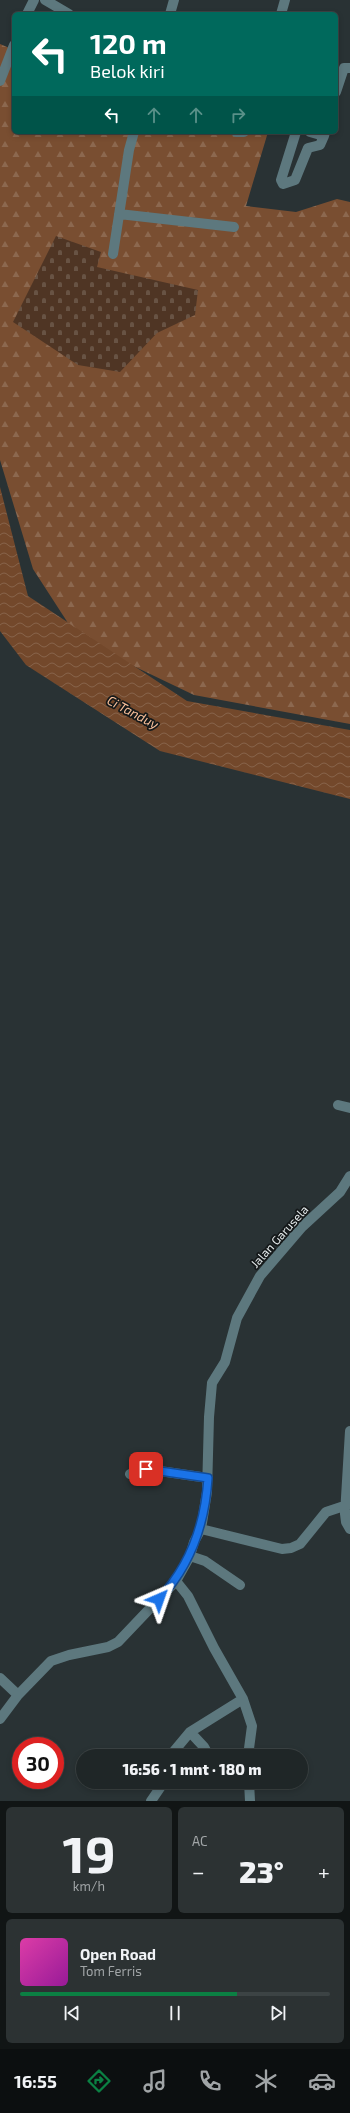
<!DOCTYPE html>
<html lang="id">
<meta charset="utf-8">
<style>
:root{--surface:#1f2627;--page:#2c3233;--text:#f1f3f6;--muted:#a1a5a7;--line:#3c4344;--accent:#0b8043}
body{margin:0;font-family:"Exo 2",sans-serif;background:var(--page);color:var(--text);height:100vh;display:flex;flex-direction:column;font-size:15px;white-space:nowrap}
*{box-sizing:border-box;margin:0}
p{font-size:13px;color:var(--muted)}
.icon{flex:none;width:22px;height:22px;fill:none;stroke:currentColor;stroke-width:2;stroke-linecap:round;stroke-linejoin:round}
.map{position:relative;height:1801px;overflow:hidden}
.details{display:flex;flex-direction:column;gap:6px;padding:6px;background:#111515;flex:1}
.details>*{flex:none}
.guide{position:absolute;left:12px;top:12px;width:326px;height:122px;border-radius:6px;box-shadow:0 2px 6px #0003,0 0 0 1px var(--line);background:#00695c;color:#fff;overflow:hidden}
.speed{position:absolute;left:12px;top:1737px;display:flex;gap:8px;font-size:20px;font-weight:700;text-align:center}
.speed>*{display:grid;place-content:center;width:52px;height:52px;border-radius:50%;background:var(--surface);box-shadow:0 2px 6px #0003,0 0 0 1px var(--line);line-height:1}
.speed .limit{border:6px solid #d22;background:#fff;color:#111}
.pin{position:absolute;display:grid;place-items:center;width:34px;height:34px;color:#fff;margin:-17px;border-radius:8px;box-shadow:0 2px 6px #0006}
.me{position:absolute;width:44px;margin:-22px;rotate:43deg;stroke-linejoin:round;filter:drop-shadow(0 0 3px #0008)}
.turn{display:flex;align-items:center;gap:14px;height:84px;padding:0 12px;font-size:18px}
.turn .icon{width:52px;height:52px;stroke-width:2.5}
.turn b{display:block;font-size:28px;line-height:34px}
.lanes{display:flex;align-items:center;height:38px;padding:0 12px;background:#0003;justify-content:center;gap:20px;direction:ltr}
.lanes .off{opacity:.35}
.big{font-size:30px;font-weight:800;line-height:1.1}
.details .tile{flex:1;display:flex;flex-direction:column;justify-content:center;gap:6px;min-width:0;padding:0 14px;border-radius:6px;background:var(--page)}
.details .dial{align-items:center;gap:0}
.dial b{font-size:52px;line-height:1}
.song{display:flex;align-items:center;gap:12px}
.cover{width:48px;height:48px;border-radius:6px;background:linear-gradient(135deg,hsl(320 70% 55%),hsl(300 70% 35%))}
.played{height:4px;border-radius:2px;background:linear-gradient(90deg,var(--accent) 70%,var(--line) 70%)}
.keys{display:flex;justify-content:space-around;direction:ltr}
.heat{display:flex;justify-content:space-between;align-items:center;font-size:22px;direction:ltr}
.details .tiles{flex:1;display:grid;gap:6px;grid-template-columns:1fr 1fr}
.tile:last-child{grid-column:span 2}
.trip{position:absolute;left:76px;top:1749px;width:232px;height:40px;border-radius:20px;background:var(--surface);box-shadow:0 2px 6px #0003,0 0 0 1px var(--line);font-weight:800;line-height:40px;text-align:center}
.dock{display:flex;height:64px;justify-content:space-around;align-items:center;background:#0c0f10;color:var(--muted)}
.dock .icon{width:28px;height:28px}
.dock .current{color:var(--accent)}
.dock b{font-size:18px;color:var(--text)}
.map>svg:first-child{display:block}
.forest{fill:url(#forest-firs)}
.cemetery{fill:url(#cemetery-stones)}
.water{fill:url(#water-waves)}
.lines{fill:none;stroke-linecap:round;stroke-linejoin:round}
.minor{stroke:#5d787e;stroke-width:10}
.route-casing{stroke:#114b97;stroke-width:10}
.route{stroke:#1a73e8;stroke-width:7}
.labels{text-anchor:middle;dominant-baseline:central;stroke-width:3.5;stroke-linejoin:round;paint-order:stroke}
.street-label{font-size:12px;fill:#e7edee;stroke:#15191a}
.water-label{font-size:13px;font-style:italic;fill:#f9c09b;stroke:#15191a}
</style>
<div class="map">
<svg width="350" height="1801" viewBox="0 0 350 1801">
<defs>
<pattern id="forest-firs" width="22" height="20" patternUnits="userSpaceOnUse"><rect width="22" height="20" fill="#794e31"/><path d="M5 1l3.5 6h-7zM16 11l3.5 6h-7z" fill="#8c684f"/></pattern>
<pattern id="cemetery-stones" width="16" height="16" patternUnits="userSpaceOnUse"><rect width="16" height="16" fill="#4f3524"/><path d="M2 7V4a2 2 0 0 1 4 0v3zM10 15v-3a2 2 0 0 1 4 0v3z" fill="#685344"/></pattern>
<pattern id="water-waves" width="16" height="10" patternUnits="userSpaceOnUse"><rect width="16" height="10" fill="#73482b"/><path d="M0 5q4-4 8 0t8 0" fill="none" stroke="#87634a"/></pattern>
</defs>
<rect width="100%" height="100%" fill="#293234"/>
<path class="forest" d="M 0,44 L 14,50 L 14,132 L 268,132 L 246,206 L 296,212 L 337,199 L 350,202 L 350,724 L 194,695 L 79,640 L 33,569 L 0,460 Z"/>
<path class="cemetery" d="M 56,236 L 101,252 L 97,267 L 198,290 L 195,315 L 157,333 L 120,372 L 78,365 L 13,322 Z"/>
<path class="water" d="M 0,487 L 28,596 L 187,701 L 350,730 L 350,799 L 160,751 L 26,665 L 0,631 Z"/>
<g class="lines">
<path class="minor" d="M 45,0 L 69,14
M 27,14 L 34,0
M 170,14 L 174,0
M 281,14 L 285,0
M 0,81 L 14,45
M 336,92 L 344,68 L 350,68
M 236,132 L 244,132
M 296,132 L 281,180 L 283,184 L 295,180 L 308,148 L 320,145 L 324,136
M 310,132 L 324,136 L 325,132
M 119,214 L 234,227
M 113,254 L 129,150 L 134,132
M 338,1105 L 350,1108
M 350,1431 L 345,1514 L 346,1522 L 350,1529
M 130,1474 L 146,1469 L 208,1478
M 201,1529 L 282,1549 L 291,1548 L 300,1544 L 326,1512 L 350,1504
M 190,1556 L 205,1561 L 240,1585
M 176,1581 L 188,1596 L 214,1648 L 243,1699 L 252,1726 L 248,1756
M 0,1678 L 18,1695
M 0,1719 L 18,1695 L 51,1661 L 69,1655 L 108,1647 L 118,1642 L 176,1581 L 190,1556 L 194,1542 L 201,1529 L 207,1492 L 209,1417 L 212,1383 L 225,1362 L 237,1318 L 260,1276 L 302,1227 L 340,1192 L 350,1176
M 190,1732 L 204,1747 L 209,1756
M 170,1756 L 190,1732 L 243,1699
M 249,1782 L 250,1801
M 151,1801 L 164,1782"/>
</g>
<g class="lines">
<g class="route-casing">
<path id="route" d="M 146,1469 L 208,1478 C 205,1524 191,1565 159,1599"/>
</g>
<use href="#route" class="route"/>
</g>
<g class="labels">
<g class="street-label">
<text transform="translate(279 1236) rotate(-48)">Jalan Garusela</text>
</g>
<g class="water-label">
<text transform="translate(133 712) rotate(28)">Ci Tanduy</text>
</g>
</g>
</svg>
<div class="speed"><div class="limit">30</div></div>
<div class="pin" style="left:146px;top:1469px;background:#d93025"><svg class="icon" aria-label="arrive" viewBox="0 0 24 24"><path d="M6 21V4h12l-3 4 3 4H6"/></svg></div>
<svg class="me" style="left:159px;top:1599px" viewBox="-20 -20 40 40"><path d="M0-17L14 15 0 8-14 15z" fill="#1a73e8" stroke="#fff" stroke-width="4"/></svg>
<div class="trip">16:56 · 1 mnt · 180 m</div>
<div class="guide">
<div class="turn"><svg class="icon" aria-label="left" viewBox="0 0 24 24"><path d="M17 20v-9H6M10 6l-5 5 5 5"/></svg><div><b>120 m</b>Belok kiri</div></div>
<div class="lanes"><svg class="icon" aria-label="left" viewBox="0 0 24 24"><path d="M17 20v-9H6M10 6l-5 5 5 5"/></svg><svg class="icon off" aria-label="ahead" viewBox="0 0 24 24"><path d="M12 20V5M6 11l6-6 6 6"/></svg><svg class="icon off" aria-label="ahead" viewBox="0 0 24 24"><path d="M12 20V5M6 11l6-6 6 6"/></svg><svg class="icon off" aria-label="right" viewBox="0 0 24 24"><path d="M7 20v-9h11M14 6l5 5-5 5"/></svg></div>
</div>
</div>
<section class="details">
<div class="tiles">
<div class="tile dial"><b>19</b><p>km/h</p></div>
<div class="tile"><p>AC</p>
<div class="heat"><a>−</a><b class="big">23°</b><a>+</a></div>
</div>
<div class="tile">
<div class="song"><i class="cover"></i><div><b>Open Road</b><p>Tom Ferris</p></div></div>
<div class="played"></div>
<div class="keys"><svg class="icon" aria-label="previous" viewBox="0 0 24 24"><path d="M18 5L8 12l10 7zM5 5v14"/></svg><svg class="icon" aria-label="pause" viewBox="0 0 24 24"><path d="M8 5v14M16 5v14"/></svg><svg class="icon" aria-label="next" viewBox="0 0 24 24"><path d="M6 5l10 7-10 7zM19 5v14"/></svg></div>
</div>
</div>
</section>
<nav class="dock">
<b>16:55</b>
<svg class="icon current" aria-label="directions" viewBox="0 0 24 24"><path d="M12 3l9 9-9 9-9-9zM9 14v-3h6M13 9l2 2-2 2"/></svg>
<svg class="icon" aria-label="music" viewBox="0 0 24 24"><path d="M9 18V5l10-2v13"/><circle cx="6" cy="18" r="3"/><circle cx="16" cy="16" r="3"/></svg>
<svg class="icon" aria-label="phone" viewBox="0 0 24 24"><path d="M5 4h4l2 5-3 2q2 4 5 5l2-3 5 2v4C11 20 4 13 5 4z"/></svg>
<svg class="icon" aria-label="climate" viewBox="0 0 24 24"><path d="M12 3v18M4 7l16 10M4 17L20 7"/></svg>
<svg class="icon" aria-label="car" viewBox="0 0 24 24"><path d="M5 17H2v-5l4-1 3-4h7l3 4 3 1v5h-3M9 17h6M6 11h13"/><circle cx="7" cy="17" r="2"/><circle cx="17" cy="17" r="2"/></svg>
</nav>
